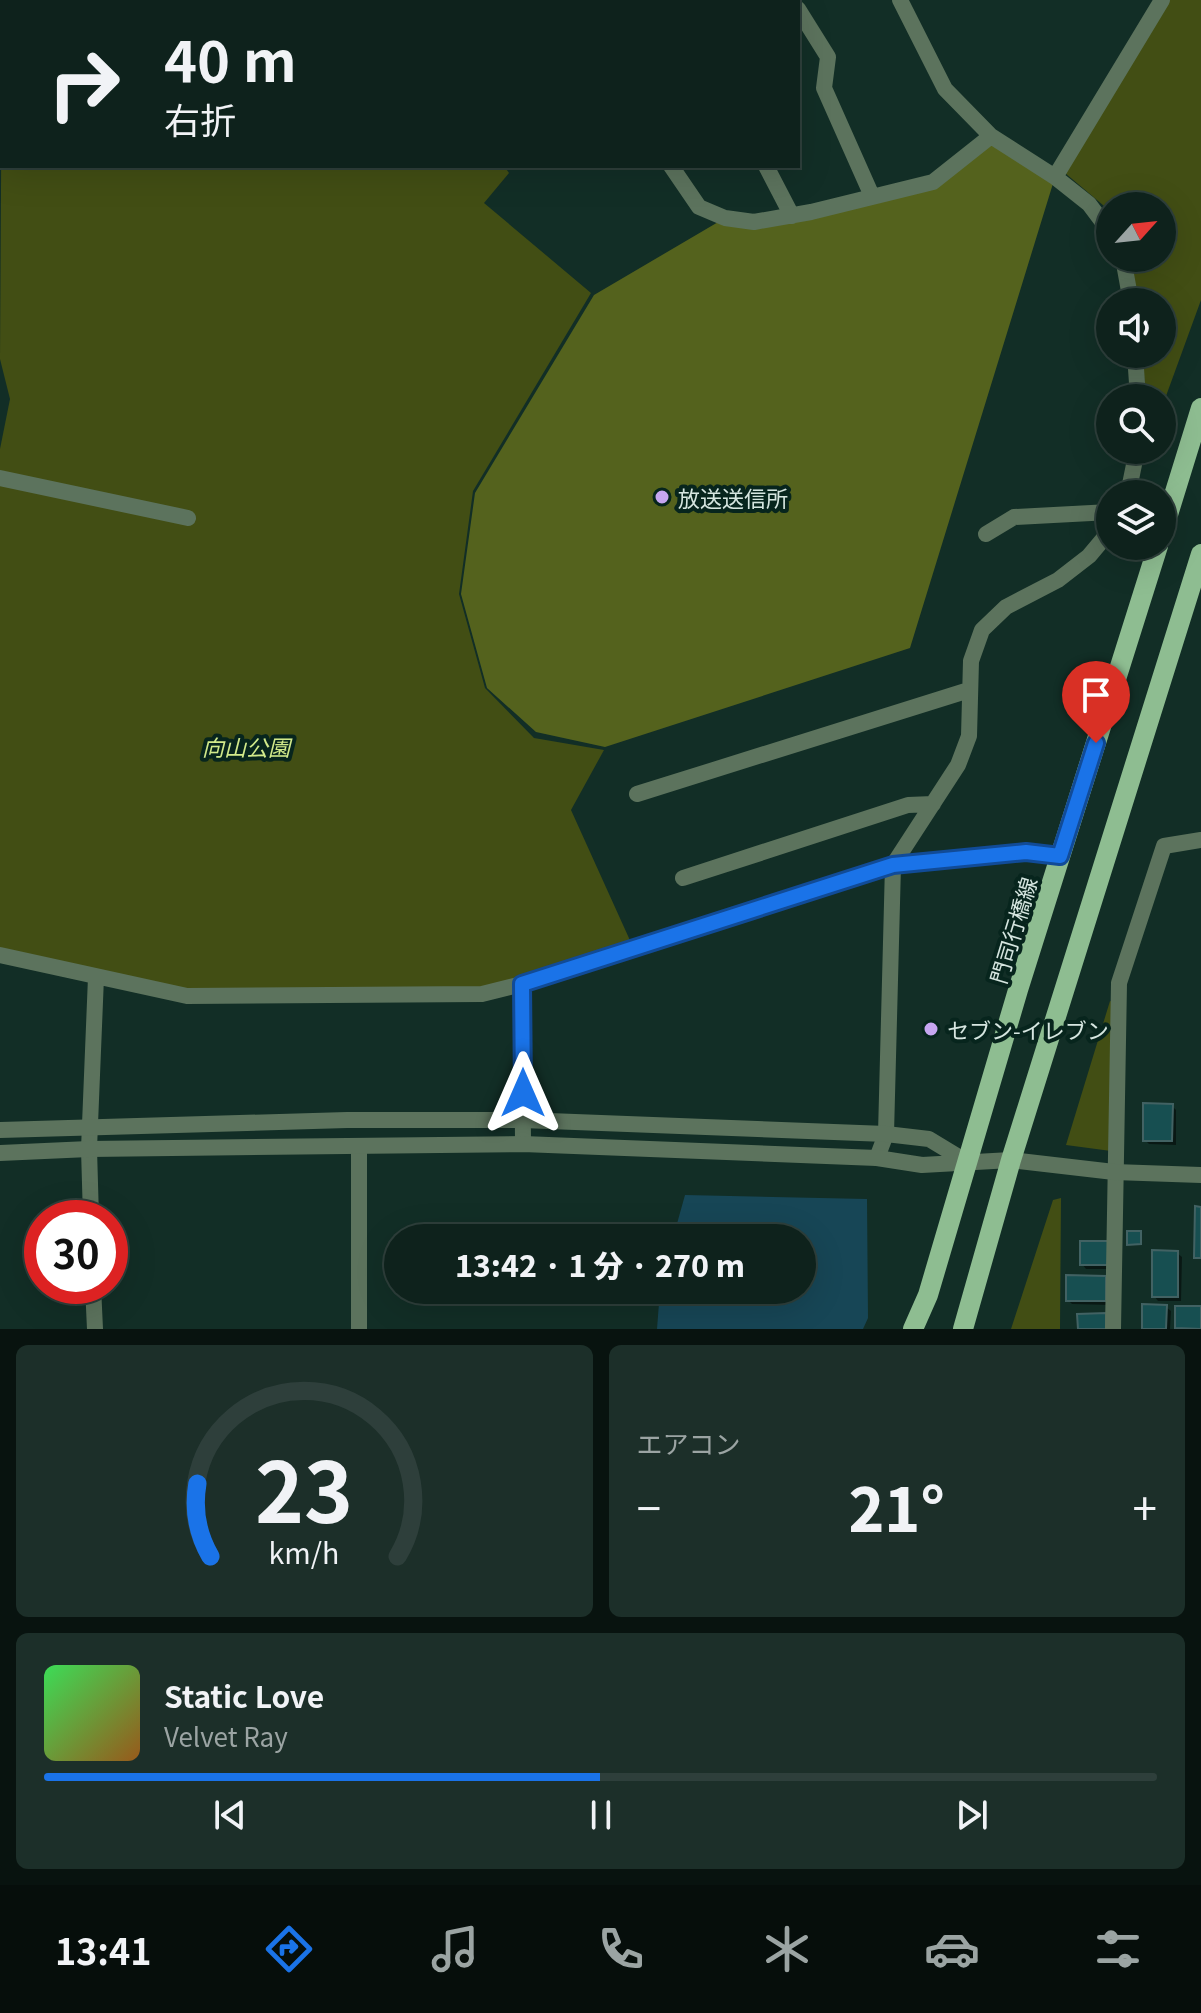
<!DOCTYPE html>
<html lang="ja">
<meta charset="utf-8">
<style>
:root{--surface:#0e221c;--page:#1c2f29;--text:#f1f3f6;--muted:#9ba4a3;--line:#2e3f3b;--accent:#1a73e8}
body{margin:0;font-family:Georgia,"Noto Sans JP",serif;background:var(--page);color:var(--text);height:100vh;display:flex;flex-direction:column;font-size:30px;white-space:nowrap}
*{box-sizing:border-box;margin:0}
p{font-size:26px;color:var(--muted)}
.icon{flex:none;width:44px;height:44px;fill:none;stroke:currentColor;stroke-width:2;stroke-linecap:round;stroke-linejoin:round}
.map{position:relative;height:1329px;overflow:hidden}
.drawer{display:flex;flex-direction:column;gap:16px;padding:16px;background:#08130f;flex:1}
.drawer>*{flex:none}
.top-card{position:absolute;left:0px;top:0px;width:800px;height:168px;box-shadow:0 8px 32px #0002,0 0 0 2px var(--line);background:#0e221c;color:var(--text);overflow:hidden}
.needle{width:52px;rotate:63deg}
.tools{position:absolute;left:1096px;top:192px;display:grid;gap:16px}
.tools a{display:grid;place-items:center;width:80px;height:80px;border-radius:50%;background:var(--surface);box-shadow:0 8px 32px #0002,0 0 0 2px var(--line);font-size:40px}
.speed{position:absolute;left:24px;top:1200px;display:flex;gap:16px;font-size:40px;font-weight:700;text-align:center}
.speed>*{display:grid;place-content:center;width:104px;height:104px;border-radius:50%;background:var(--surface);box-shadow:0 8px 32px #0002,0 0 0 2px var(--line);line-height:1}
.speed .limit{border:12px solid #d22;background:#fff;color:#111}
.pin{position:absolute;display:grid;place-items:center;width:68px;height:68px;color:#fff;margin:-82px -34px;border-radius:50% 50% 50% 0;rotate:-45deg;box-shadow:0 0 8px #0007}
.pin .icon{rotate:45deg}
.me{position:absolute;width:88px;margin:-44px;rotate:0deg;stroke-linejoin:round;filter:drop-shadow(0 0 6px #0008)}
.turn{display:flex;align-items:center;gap:28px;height:168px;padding:0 32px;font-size:36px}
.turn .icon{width:104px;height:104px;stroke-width:2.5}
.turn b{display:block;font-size:56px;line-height:68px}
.big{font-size:60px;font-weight:800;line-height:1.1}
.drawer .widget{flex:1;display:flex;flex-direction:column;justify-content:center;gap:12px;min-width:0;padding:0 28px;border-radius:12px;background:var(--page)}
.drawer .dial{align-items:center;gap:0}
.dial svg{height:208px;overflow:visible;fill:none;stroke:var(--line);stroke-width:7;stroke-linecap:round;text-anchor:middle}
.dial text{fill:var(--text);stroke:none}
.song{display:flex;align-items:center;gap:24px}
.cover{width:96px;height:96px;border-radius:12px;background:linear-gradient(135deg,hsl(130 70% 55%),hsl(30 70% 35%))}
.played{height:8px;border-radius:4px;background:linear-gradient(90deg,var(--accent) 50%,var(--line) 50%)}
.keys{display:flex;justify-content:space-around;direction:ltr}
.heat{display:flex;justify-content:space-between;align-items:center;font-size:44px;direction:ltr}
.drawer .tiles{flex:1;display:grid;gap:16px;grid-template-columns:1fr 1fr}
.widget:last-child{grid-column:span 2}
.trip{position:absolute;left:384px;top:1224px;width:432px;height:80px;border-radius:40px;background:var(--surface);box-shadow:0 8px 32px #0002,0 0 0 2px var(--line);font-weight:800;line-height:80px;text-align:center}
.dock{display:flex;height:128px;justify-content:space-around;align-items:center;background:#060e0b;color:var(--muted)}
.dock .icon{width:56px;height:56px}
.dock .on{color:var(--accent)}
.dock b{font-size:36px;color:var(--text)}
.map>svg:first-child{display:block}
.green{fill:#424e14}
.forest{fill:#54621d}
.water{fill:#174656}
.shadow{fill:#0007}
.building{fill:#174f51;stroke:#426263;stroke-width:2}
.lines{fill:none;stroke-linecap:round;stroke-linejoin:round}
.minor{stroke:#5c735d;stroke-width:16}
.tertiary{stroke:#5c735d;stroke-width:16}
.primary{stroke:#8ebd91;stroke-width:20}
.route-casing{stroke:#114b97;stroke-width:20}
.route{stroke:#1a73e8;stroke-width:14}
.poi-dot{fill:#c6a6f0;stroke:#07251d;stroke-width:3}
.labels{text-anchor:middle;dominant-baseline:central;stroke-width:8;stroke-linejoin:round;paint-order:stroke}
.poi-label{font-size:22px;fill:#d6e6e0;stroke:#07251d;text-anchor:start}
.park-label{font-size:22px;font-style:italic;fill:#d2ea8a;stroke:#07251d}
.street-label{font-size:22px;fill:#d6e6e0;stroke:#07251d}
</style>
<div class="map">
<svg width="1201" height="1329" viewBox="0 0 1201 1329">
<rect width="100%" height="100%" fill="#122e26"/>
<path class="green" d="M 26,0 L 349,0 L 364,2 L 24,2 Z
M 1166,0 L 1201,0 L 1201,300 L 1162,407 L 1162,398 L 1146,398 L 1142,354 L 1162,354 L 1162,302 L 1136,302 L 1131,258 L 1162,258 L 1162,206 L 1110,206 L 1110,211 L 1065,173 Z
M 2,19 L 2,166 L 504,166 L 509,173 L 484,203 L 591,293 L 473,491 L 459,594 L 485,688 L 534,738 L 604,750 L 571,810 L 633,947 L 482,994 L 187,996 L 0,955 L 0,449 L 10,399 L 0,359 Z
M 1110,1001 L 1116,1003 L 1111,1151 L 1066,1145 Z
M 1061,1198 L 1060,1329 L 1011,1329 L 1053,1200 Z"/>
<path class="forest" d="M 991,136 L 1055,177 L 910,648 L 605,747 L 536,732 L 487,688 L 461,594 L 475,493 L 594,295 L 725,218 L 754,222 L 933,182 Z"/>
<path class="water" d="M 685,1195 L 867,1199 L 868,1318 L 863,1329 L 657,1329 L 660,1290 L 802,1290 L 802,1238 L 673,1238 Z"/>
<path class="shadow" d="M 1172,1106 L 1176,1110 L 1176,1145 L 1149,1144 L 1145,1140 Z
M 1082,1243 L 1112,1269 L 1086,1269 L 1082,1264 Z
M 1177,1253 L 1182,1257 L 1181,1301 L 1158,1301 L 1154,1296 Z
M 1105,1278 L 1110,1305 L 1072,1304 L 1068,1300 Z
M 1166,1307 L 1171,1311 L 1170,1329 L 1144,1329 Z"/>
<path class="building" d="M 662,491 L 668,495 L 663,503 L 656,499 Z
M 1143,1103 L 1173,1104 L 1172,1141 L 1143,1141 Z
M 1195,1206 L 1201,1207 L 1201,1258 L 1194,1258 Z
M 1127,1231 L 1141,1231 L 1141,1244 L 1127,1245 Z
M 1080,1241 L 1109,1241 L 1108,1265 L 1080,1265 Z
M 1152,1250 L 1178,1251 L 1178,1297 L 1152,1297 Z
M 1066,1275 L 1106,1276 L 1106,1301 L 1066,1301 Z
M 1142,1304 L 1167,1305 L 1166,1329 L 1142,1329 Z
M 1175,1306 L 1201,1306 L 1201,1329 L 1175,1328 Z
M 1106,1313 L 1106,1329 L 1078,1329 L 1077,1314 Z"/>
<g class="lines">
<path class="minor" d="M 349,0 L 364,2
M 557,0 L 559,2
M 900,0 L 945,89 L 991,136 L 1055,177 L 1089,204 L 1110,232
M 24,2 L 26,0
M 378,2 L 378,0
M 685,2 L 689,0
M 798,9 L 828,57 L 824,88 L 872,196
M 0,21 L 2,19
M 671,166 L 699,207 L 725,218 L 754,222 L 811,212 L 933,182 L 991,136
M 766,166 L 792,216
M 1055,177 L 1162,0
M 1123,258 L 1131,302
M 1135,354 L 1138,398
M 0,478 L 188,518
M 1128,494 L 1137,450
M 986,534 L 1014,517 L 1110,512
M 637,794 L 969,690
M 683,878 L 908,805 L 933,804
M 0,955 L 187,996 L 482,994 L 522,984 L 893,865 L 1026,852 L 1060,856
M 522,984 L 523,1144
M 359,1146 L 359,1329
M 877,1158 L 886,1134 L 893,865 L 958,765 L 969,736 L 971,661 L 982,630 L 1006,607 L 1058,580 L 1089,556 L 1110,531
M 91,1218 L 89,1149 L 96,977
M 93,1286 L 95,1329
M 1113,1329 L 1119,983 L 1164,846 L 1201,840"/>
<path class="tertiary" d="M 0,1130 L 347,1120 L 523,1120 L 886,1134 L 929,1139 L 967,1162
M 0,1153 L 89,1149 L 523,1144 L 877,1158 L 922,1165 L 1011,1160 L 1114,1172 L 1201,1175"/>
<path class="primary" d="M 1162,534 L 1201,408
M 913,1329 L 928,1295 L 1018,990 L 1158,546
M 963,1329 L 1011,1160 L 1201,554"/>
</g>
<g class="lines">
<g class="route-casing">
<path id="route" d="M 523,1093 L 522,984 L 893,865 L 1026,852 L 1060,856 L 1096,743"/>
</g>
<use href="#route" class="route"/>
</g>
<g class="poi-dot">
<circle cx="662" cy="497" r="8"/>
<circle cx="931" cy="1029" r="8"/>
</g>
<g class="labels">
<g class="poi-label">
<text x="678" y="497">放送送信所</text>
<text x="947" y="1029">セブン-イレブン</text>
</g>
<g class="park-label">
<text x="246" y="746">向山公園</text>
</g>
<g class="street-label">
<text transform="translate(1012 930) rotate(-73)">門司行橋線</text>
</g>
</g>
</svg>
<div class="tools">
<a><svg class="needle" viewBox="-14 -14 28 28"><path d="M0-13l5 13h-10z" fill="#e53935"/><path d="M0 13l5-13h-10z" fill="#9ba4a3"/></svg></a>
<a><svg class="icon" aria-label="sound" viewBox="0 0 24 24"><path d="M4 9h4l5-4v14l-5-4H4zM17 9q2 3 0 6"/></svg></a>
<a><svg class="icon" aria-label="search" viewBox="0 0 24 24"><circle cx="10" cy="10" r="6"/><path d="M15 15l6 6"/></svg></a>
<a><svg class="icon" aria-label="layers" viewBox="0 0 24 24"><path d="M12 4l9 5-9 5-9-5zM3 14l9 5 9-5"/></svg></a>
</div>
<div class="speed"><div class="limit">30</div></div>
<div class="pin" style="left:1096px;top:743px;background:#d93025"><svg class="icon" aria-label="arrive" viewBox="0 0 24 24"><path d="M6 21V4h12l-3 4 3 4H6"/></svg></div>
<svg class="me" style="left:523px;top:1093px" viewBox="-20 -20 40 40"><path d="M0-17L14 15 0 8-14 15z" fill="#1a73e8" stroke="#fff" stroke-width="4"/></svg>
<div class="trip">13:42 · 1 分 · 270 m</div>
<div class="top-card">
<div class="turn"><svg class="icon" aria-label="right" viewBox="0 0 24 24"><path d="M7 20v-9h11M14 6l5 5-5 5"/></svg><div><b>40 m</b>右折</div></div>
</div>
</div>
<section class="drawer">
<div class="tiles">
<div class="widget dial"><svg viewBox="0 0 100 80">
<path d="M14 69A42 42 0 1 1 86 69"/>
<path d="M14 69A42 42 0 0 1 9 41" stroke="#1a73e8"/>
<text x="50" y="56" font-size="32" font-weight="700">23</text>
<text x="50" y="72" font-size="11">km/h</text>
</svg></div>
<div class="widget"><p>エアコン</p>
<div class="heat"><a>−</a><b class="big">21°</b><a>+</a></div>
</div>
<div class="widget">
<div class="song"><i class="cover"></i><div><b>Static Love</b><p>Velvet Ray</p></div></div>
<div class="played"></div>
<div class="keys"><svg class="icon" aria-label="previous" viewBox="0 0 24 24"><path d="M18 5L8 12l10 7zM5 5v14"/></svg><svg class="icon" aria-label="pause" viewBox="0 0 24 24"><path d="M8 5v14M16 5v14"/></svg><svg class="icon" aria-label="next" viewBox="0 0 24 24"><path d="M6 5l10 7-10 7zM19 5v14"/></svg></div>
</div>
</div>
</section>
<nav class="dock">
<b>13:41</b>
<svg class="icon on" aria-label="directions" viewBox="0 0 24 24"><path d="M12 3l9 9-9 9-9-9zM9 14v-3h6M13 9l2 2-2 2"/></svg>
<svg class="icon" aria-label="music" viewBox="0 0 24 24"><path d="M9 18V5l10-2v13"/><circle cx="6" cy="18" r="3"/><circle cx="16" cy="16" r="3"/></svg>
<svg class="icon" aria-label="phone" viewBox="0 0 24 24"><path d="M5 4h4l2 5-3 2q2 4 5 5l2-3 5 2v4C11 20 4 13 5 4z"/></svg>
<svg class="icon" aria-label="climate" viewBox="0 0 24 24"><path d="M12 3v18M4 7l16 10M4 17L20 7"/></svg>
<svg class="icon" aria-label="car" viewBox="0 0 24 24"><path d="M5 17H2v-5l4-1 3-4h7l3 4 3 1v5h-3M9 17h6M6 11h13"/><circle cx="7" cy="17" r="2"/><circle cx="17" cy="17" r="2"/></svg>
<svg class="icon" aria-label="filters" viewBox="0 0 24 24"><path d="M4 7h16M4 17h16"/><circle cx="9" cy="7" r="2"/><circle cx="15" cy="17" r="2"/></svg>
</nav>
